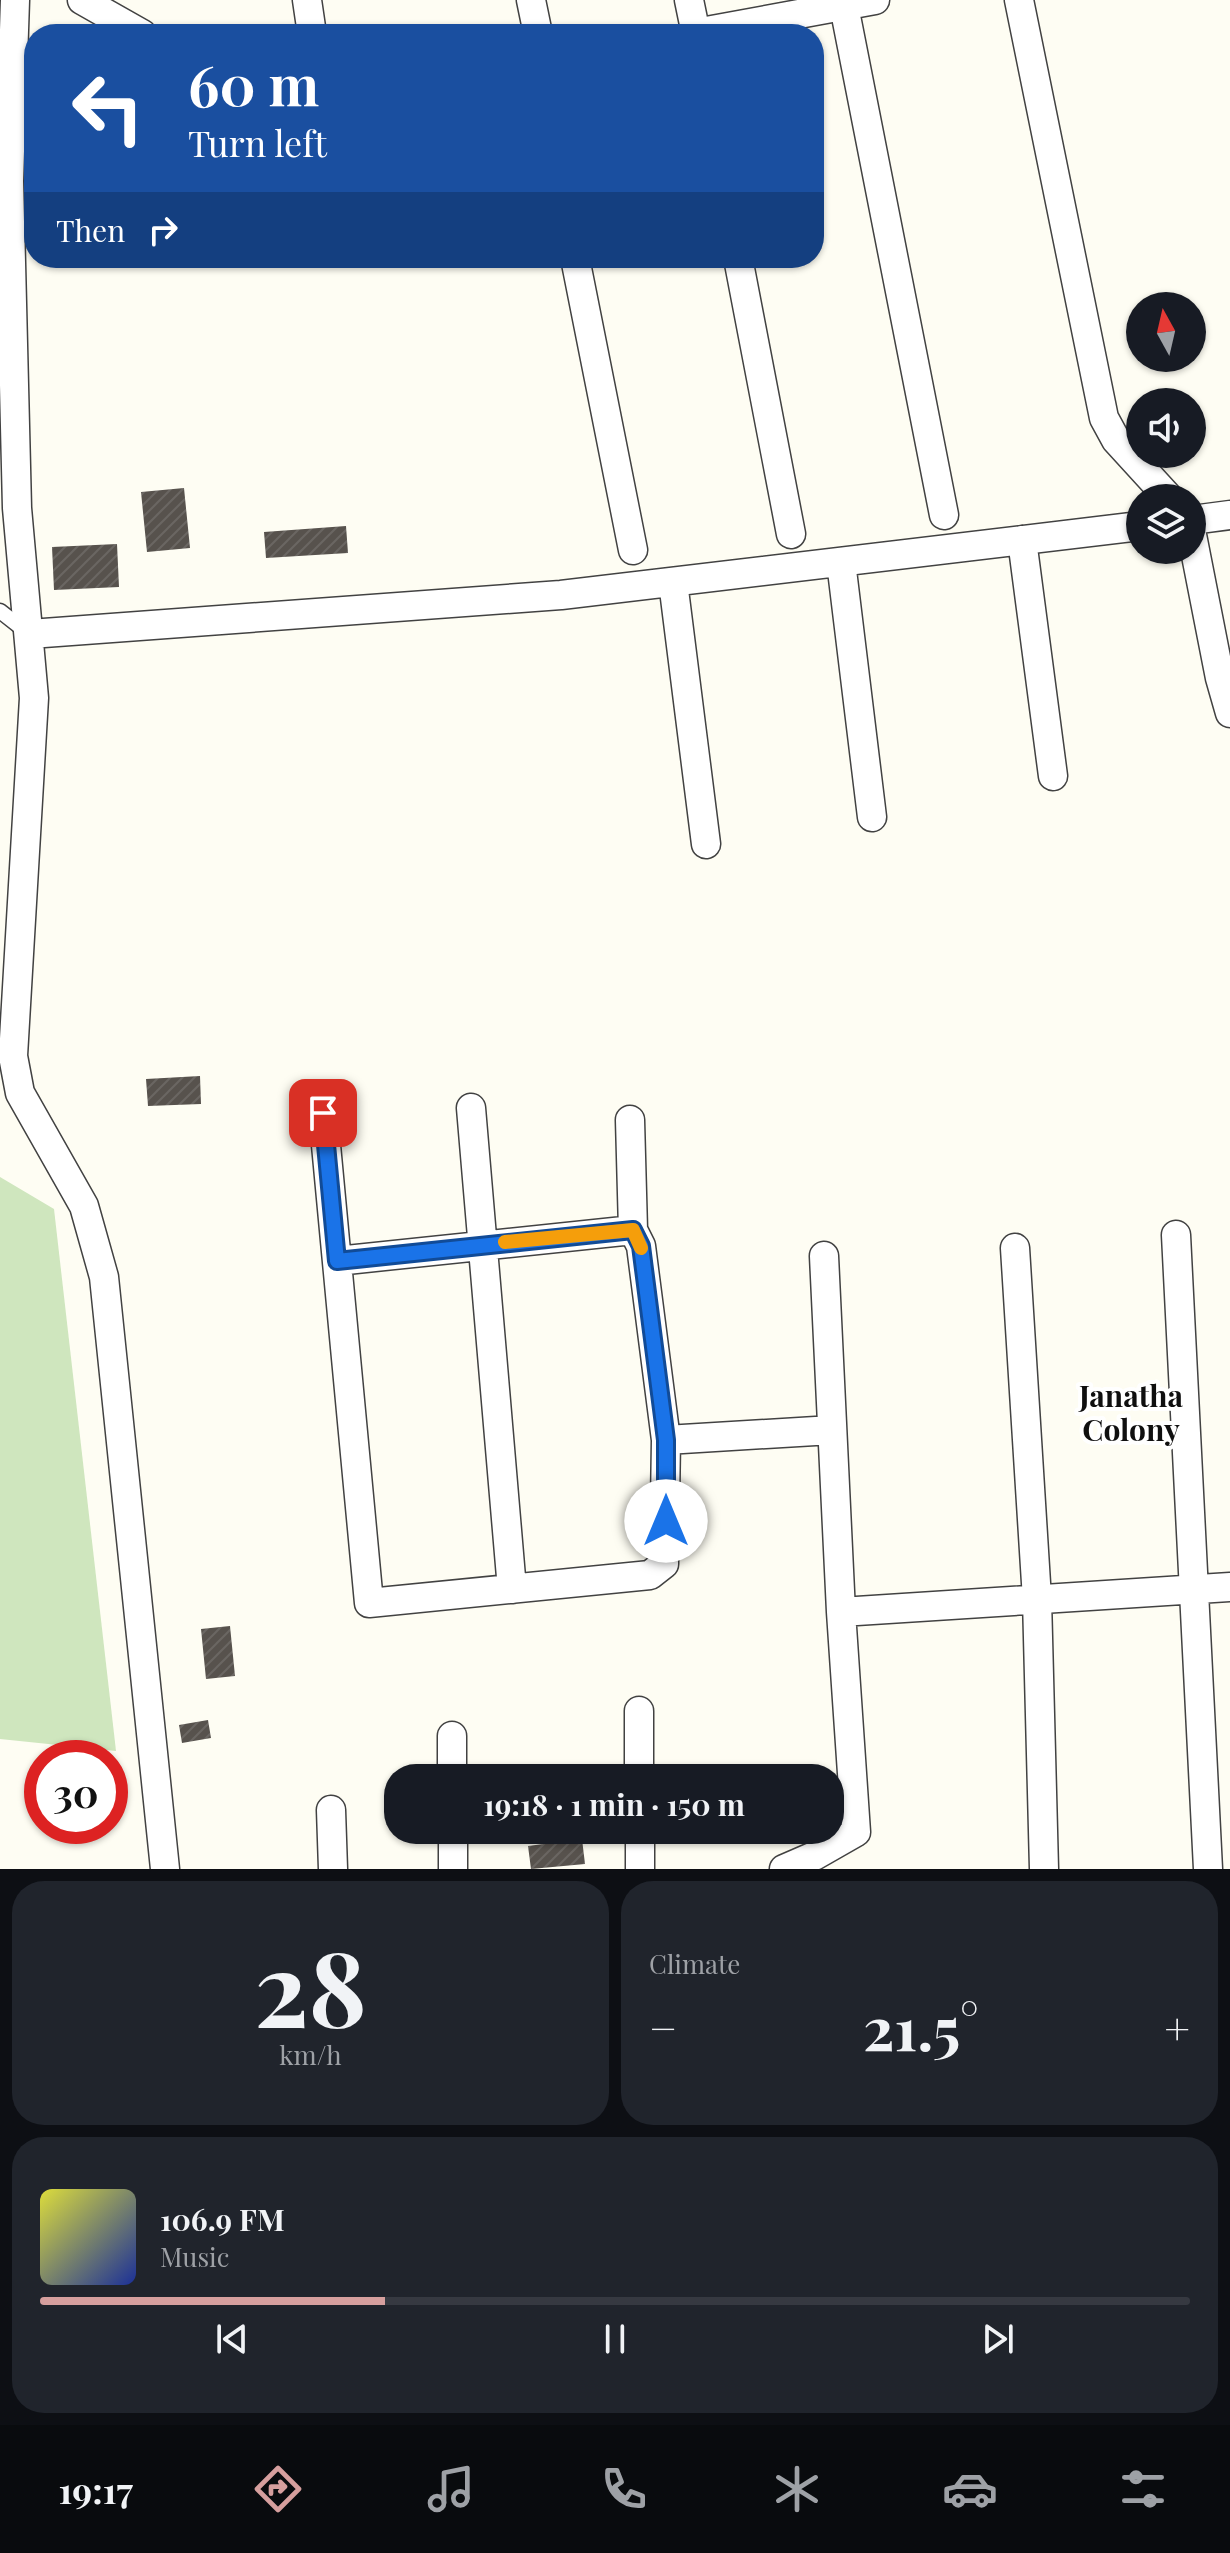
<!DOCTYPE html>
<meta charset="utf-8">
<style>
:root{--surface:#171b24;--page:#20242c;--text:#f1f3f6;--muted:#9ea1a6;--line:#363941;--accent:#d69f9e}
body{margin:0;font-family:"Playfair Display",serif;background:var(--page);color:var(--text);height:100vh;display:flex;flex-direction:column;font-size:30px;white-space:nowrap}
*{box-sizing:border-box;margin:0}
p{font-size:26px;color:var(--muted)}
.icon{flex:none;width:44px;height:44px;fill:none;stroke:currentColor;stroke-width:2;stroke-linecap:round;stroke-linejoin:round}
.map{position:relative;height:1869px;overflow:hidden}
.side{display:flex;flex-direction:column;gap:12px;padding:12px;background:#0d0f14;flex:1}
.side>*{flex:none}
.banner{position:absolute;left:24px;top:24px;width:800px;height:244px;border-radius:32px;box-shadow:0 2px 6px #0004;background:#1a4fa0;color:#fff;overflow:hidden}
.needle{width:52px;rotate:352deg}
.buttons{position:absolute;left:1126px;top:292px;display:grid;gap:16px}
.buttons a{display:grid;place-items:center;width:80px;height:80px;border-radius:50%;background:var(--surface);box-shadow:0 2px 6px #0004;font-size:40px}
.speed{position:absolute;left:24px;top:1740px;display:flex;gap:16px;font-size:40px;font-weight:700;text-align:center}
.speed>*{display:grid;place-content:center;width:104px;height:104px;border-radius:50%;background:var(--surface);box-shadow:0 2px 6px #0004;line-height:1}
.speed .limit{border:12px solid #d22;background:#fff;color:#111}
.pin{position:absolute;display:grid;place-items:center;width:68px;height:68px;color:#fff;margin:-34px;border-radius:16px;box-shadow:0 4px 12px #0006}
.me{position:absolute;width:88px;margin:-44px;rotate:0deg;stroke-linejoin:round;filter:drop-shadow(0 0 6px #0008)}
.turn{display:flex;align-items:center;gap:28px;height:168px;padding:0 32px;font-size:36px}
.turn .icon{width:104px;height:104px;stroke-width:2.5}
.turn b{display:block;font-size:56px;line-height:68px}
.then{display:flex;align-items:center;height:76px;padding:0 32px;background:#0003;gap:16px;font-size:30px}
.big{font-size:60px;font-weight:700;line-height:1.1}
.side .tile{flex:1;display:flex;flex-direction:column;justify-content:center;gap:12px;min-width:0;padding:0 28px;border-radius:32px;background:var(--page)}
.side .dial{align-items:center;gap:0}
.dial b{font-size:104px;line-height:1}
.song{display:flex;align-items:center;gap:24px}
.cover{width:96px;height:96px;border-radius:12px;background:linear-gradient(135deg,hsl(60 70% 55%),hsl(230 70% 35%))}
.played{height:8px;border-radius:4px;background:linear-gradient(90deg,var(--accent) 30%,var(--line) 30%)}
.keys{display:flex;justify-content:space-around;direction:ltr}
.heat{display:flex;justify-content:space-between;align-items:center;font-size:44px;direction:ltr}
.side .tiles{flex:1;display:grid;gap:12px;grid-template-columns:1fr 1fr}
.tile:last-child{grid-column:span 2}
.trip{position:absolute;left:384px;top:1764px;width:460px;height:80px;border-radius:32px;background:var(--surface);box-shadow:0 2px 6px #0004;font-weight:700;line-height:80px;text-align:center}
.dock{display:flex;height:128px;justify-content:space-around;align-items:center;background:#090b0e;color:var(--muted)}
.dock .icon{width:56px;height:56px}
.dock .on{color:var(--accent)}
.dock b{font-size:36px;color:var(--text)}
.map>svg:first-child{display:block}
.grass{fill:#cfe6be}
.building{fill:url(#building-hatch)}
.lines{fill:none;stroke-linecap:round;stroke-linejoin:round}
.lane-casing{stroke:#424242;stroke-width:17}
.street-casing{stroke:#424242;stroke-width:31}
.lane{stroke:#fff;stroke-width:14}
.street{stroke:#fff;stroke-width:28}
.route-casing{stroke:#114b97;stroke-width:20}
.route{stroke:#1a73e8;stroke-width:14}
.slow{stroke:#f59e0b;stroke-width:14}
.labels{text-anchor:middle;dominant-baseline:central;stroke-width:8;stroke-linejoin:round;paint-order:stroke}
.neighbourhood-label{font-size:30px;font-weight:bold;fill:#0f0f0f;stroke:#fff}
</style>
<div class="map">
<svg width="1230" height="1869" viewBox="0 0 1230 1869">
<defs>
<pattern id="building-hatch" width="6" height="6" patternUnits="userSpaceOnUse" patternTransform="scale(2)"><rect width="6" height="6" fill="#57524d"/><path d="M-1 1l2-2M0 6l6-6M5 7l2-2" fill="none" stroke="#6a6662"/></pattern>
</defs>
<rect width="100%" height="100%" fill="#fefdf3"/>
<path class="grass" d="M 0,1177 L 54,1209 L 116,1751 L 0,1739 Z"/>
<path class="building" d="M 184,488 L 190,548 L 147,552 L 141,492 Z
M 346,526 L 348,553 L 266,558 L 264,532 Z
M 117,544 L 119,587 L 54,590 L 52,547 Z
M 200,1076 L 201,1104 L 148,1106 L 146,1079 Z
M 230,1626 L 235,1676 L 206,1679 L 201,1629 Z
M 208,1720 L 211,1738 L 182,1743 L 179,1725 Z
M 582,1839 L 585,1864 L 531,1869 L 528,1846 Z"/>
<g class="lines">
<g class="lane-casing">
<path id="lane" d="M 0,611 L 28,633"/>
</g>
<g class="street-casing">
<path id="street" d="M 15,0 L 9,181 L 17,508 L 34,698 L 13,1056 L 20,1093 L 84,1206 L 104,1277 L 165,1869
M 82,0 L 142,34
M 307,0 L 312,34
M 531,0 L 538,34
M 689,0 L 696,34
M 1019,0 L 1104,418 L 1116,440 L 1169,498
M 844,6 L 944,515
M 690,34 L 875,0
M 575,258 L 633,550
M 738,258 L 791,534
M 1192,520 L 1230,515
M 1192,535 L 1220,678 L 1230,713
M 1022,540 L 1053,776
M 841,562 L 872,817
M 673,582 L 706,844
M 30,634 L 561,595 L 1140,526
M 471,1108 L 512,1589
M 323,1113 L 369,1603 L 650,1575 L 664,1564 L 666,1440 L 832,1430
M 630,1120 L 633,1230
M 1176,1235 L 1208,1869
M 1015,1248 L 1037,1599 L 1044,1869
M 337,1261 L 633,1230 L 641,1246 L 666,1440
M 841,1612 L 1230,1587
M 639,1711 L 639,1778
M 452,1736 L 452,1778
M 331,1810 L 333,1869
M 453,1830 L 453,1869
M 640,1830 L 640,1869
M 784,1869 L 814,1856 L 856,1832 L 841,1612 L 824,1256"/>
</g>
<use href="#lane" class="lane"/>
<use href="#street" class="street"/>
</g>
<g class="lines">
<g class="route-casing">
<path id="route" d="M 323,1113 L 337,1261 L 633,1230 L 641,1246 L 666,1440 L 666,1521"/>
</g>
<use href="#route" class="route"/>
<path class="slow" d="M 505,1242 L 633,1230 L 641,1248"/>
</g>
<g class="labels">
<g class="neighbourhood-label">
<text x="1131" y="1395">Janatha<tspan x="1131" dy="34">Colony</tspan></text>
</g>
</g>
</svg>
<div class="buttons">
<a><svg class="needle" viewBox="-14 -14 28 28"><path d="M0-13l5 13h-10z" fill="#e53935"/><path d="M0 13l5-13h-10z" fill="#9ea1a6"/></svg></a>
<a><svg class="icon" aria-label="sound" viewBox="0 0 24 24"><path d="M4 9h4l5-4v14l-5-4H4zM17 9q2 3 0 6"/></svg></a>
<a><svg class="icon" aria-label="layers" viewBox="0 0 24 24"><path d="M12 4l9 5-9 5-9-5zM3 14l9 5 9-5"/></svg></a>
</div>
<div class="speed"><div class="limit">30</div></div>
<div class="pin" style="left:323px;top:1113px;background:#d93025"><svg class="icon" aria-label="arrive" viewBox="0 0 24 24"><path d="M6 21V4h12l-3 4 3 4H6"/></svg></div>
<svg class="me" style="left:666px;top:1521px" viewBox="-20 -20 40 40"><circle r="19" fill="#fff"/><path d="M0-13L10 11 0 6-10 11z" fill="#1a73e8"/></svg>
<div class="trip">19:18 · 1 min · 150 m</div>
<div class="banner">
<div class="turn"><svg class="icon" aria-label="left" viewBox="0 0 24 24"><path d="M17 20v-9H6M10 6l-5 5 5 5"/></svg><div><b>60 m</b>Turn left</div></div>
<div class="then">Then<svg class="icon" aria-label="right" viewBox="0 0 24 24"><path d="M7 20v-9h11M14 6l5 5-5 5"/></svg></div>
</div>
</div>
<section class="side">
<div class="tiles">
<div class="tile dial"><b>28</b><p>km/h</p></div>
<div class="tile"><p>Climate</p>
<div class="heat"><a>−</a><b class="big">21.5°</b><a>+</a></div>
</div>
<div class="tile">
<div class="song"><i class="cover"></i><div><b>106.9 FM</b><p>Music</p></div></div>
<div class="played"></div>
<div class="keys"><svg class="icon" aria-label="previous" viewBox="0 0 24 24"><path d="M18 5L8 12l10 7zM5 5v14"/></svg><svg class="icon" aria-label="pause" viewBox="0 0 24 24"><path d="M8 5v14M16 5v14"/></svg><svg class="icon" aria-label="next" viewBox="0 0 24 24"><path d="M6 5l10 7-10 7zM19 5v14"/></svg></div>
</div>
</div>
</section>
<nav class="dock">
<b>19:17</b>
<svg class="icon on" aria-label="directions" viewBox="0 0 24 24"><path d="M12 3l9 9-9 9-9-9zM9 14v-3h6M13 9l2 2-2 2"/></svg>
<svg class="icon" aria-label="music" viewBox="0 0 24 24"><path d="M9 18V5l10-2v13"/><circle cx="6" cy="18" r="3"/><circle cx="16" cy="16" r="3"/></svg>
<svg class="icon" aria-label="phone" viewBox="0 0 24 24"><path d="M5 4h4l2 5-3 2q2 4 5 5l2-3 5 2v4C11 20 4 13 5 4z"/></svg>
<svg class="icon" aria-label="climate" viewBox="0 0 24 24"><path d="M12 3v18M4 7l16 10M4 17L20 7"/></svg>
<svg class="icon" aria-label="car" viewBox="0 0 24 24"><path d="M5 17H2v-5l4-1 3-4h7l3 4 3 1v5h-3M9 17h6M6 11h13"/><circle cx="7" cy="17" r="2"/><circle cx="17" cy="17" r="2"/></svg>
<svg class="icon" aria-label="filters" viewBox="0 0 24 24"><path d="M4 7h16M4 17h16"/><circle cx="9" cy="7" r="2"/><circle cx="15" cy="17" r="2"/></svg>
</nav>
